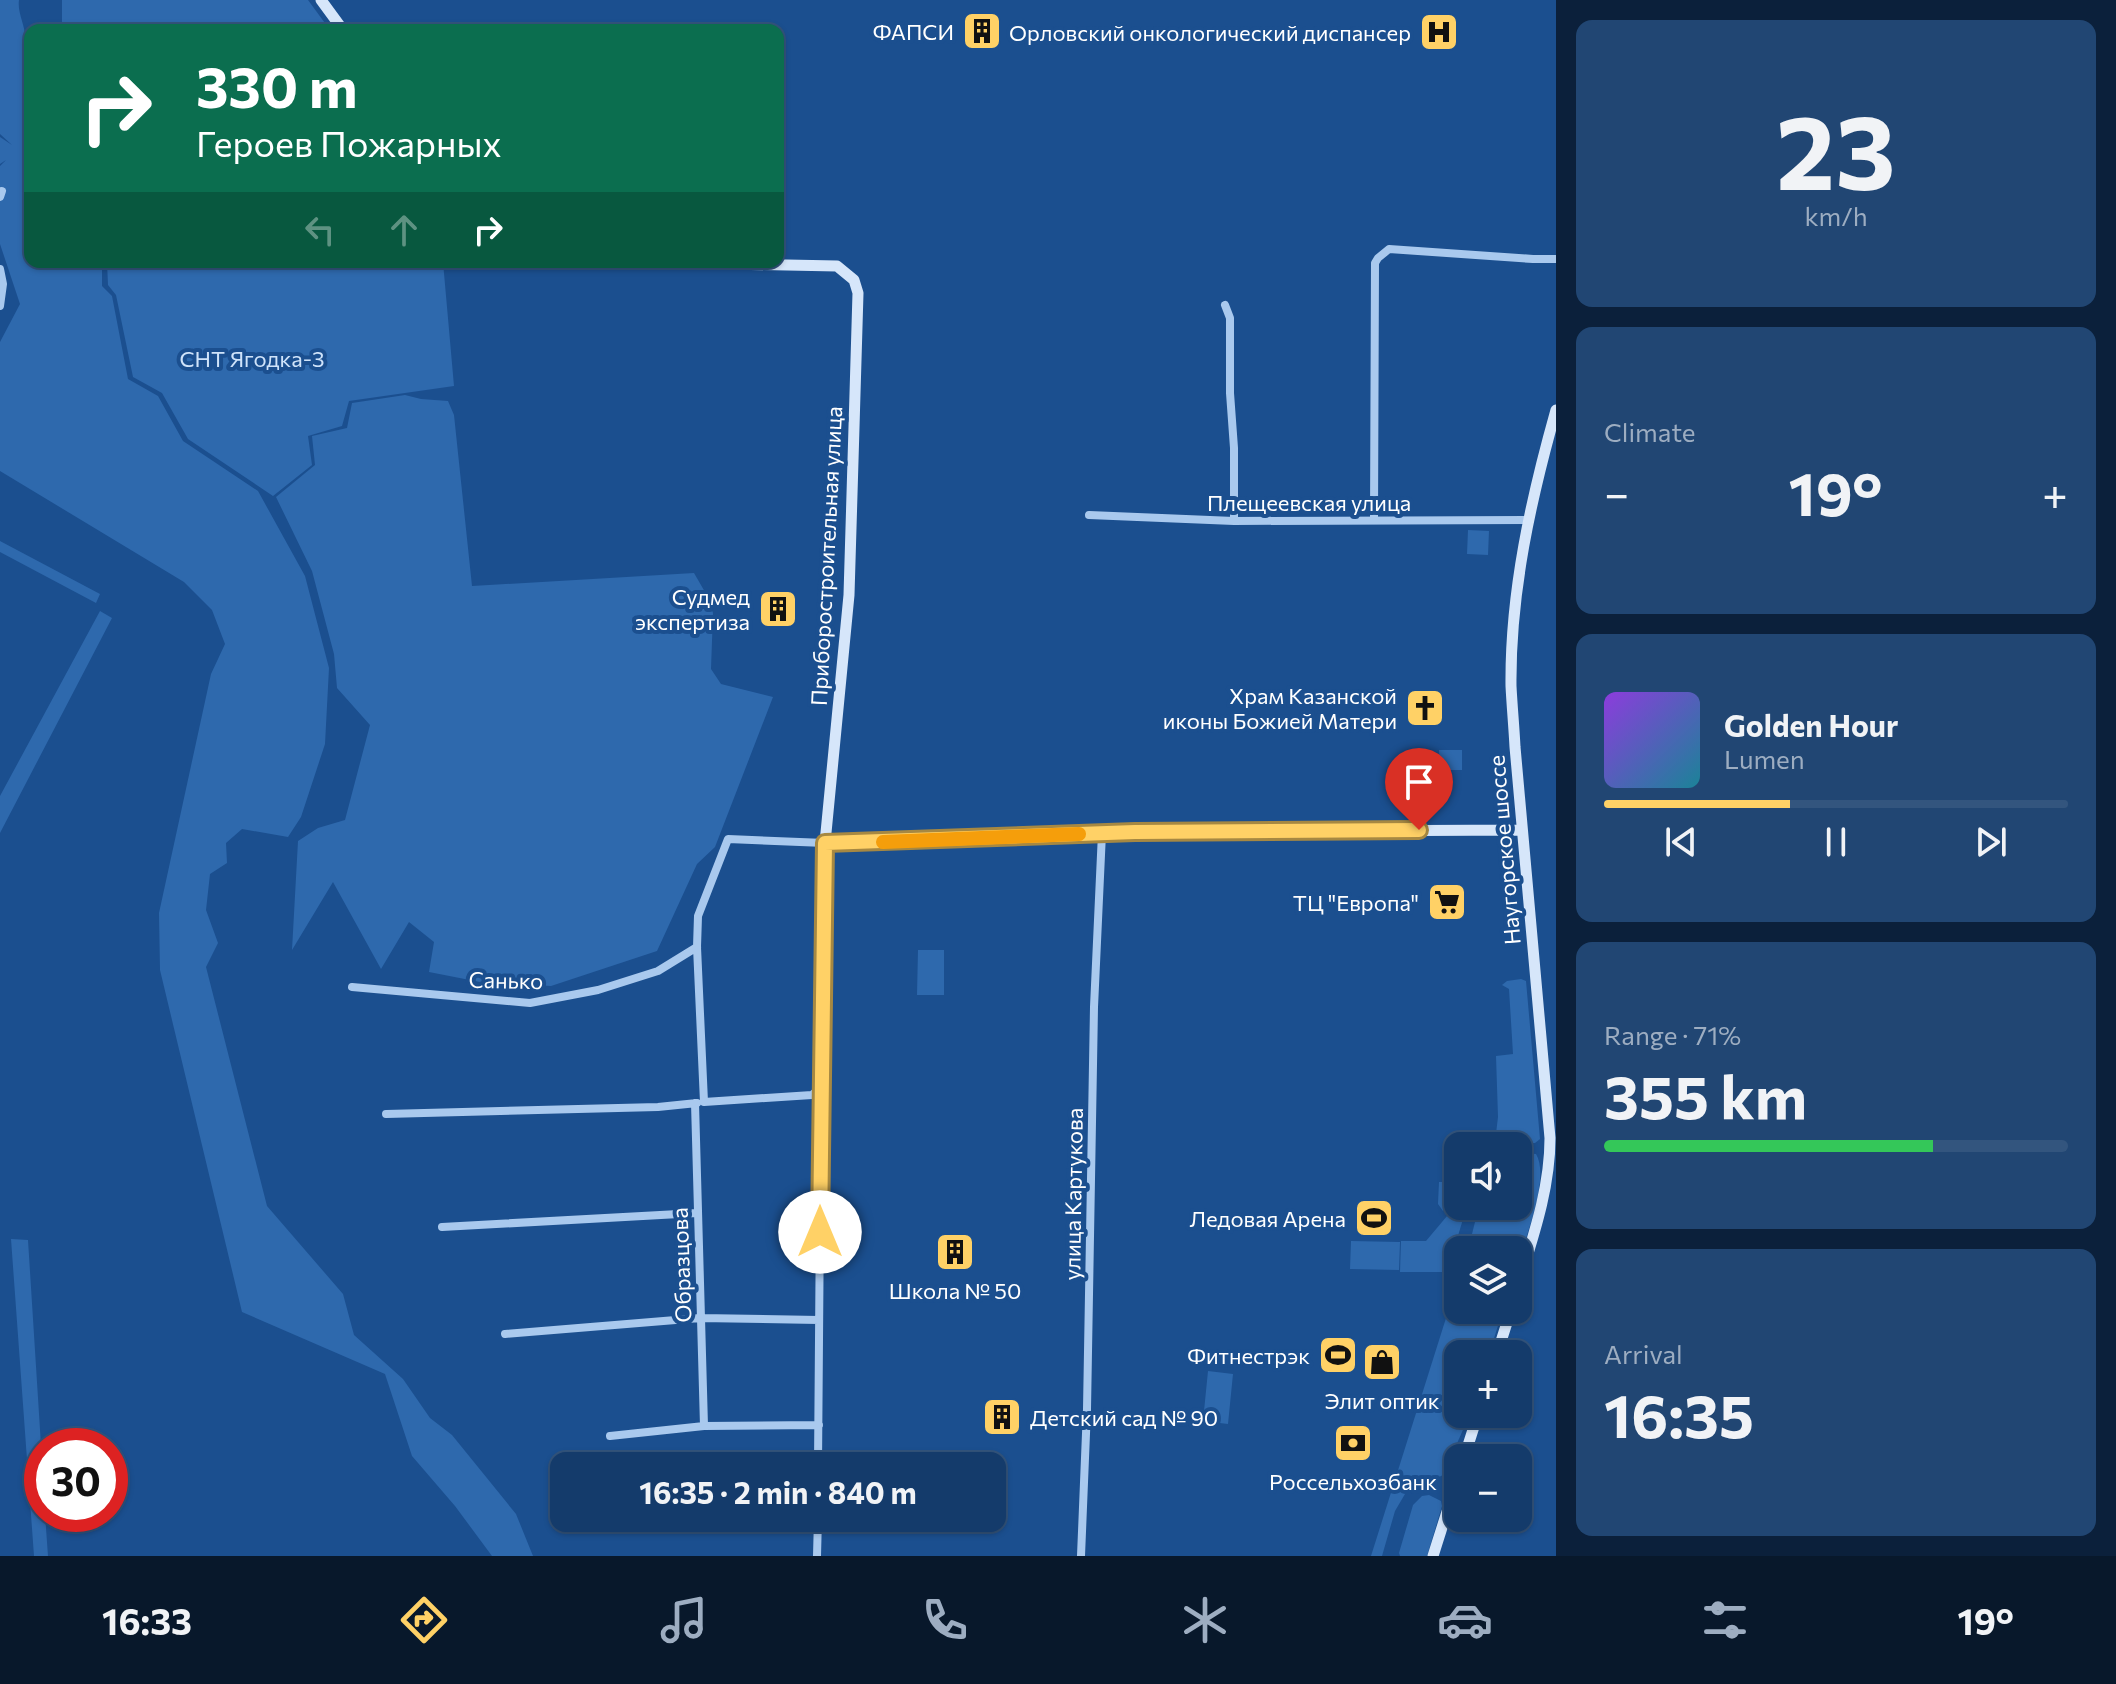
<!DOCTYPE html>
<meta charset="utf-8">
<style>
:root{--surface:#143b6b;--page:#214673;--text:#f1f3f6;--muted:#9dadc1;--line:#33557e;--accent:#ffd166}
body{margin:0;font-family:Commissioner,sans-serif;background:var(--page);color:var(--text);height:100vh;display:flex;flex-direction:column;font-size:30px;white-space:nowrap}
*{box-sizing:border-box;margin:0}
p{font-size:26px;color:var(--muted)}
.icon{flex:none;width:44px;height:44px;fill:none;stroke:currentColor;stroke-width:2;stroke-linecap:round;stroke-linejoin:round}
.map{position:relative;flex:1;overflow:hidden}
.details{display:flex;flex-direction:column;gap:20px;padding:20px;background:#0b203b;width:560px}
.details>*{flex:none}
.banner{position:absolute;left:24px;top:24px;width:760px;height:244px;border-radius:16px;box-shadow:0 2px 6px #0004,0 0 0 2px var(--line);background:#0b6e4f;color:#fff;overflow:hidden}
.buttons{position:absolute;left:1444px;top:1132px;display:grid;gap:16px}
.buttons a{display:grid;place-items:center;width:88px;height:88px;border-radius:16px;background:var(--surface);box-shadow:0 2px 6px #0004,0 0 0 2px var(--line);font-size:40px}
.speed{position:absolute;left:24px;top:1428px;display:flex;gap:16px;font-size:40px;font-weight:700;text-align:center}
.speed>*{display:grid;place-content:center;width:104px;height:104px;border-radius:50%;background:var(--surface);box-shadow:0 2px 6px #0004,0 0 0 2px var(--line);line-height:1}
.speed .limit{border:12px solid #d22;background:#fff;color:#111}
.pin{position:absolute;display:grid;place-items:center;width:68px;height:68px;color:#fff;margin:-82px -34px;border-radius:50% 50% 50% 0;rotate:-45deg;box-shadow:0 0 8px #0007}
.pin .icon{rotate:45deg}
.me{position:absolute;width:88px;margin:-44px;rotate:0deg;stroke-linejoin:round;filter:drop-shadow(0 0 6px #0008)}
.turn{display:flex;align-items:center;gap:28px;height:168px;padding:0 40px;font-size:36px}
.turn .icon{width:104px;height:104px;stroke-width:2.5}
.turn b{display:block;font-size:56px;line-height:68px}
.lanes{display:flex;align-items:center;height:76px;padding:0 40px;background:#0003;justify-content:center;gap:40px;direction:ltr}
.lanes .off{opacity:.35}
.big{font-size:60px;font-weight:700;line-height:1.1}
.details .tile{flex:1;display:flex;flex-direction:column;justify-content:center;gap:12px;min-width:0;padding:0 28px;border-radius:16px;background:var(--page)}
.details .dial{align-items:center;gap:0}
.dial b{font-size:104px;line-height:1}
.song{display:flex;align-items:center;gap:24px}
.cover{width:96px;height:96px;border-radius:12px;background:linear-gradient(135deg,hsl(270 70% 55%),hsl(190 70% 35%))}
.played{height:8px;border-radius:4px;background:linear-gradient(90deg,var(--accent) 40%,var(--line) 40%)}
.keys{display:flex;justify-content:space-around;direction:ltr}
.heat{display:flex;justify-content:space-between;align-items:center;font-size:44px;direction:ltr}
.charge{height:12px;border-radius:6px;background:linear-gradient(90deg,#34c759 71%,var(--line) 0)}
.trip{position:absolute;left:550px;top:1452px;width:456px;height:80px;border-radius:16px;background:var(--surface);box-shadow:0 2px 6px #0004,0 0 0 2px var(--line);font-weight:700;line-height:80px;text-align:center}
.tabs{display:flex;height:128px;justify-content:space-around;align-items:center;background:#08182b;color:var(--muted)}
.tabs .icon{width:56px;height:56px}
.tabs .on{color:var(--accent)}
.tabs b{font-size:36px;color:var(--text)}
main{display:flex;flex:1;min-height:0}
.map>svg:first-child{display:block}
.green{fill:#2e69ad}
.lines{fill:none;stroke-linecap:round;stroke-linejoin:round}
.street{stroke:#a9c9ee;stroke-width:8}
.secondary{stroke:#d6e6fa;stroke-width:11}
.route-casing{stroke:#a68842;stroke-width:20}
.route{stroke:#ffd166;stroke-width:14}
.slow{stroke:#f59e0b;stroke-width:14}
.labels{text-anchor:middle;dominant-baseline:central;stroke-width:8;stroke-linejoin:round;paint-order:stroke}
.poi-label{font-size:22px;fill:#fff;stroke:#1b4f8f;text-anchor:end}
.park-label{font-size:22px;fill:#cfe3fa;stroke:#1b4f8f}
.street-label{font-size:22px;fill:#fff;stroke:#1b4f8f}
</style>
<main>
<div class="map">
<svg width="1556" height="1556" viewBox="0 0 1556 1556">
<rect width="100%" height="100%" fill="#1b4f8f"/>
<path class="green" d="M 0,0 L 19,0 C 17,13 26,26 25,39 L 30,47 L 28,57 L 30,59 L 30,262 L 102,262 L 102,286 L 112,296 L 128,379 L 158,396 L 183,441 L 258,491 L 305,576 L 329,668 L 325,744 L 301,817 L 288,837 L 242,829 L 226,843 L 227,863 L 210,874 L 206,910 L 218,943 L 206,967 L 267,1206 L 343,1294 L 354,1335 L 403,1379 L 430,1418 L 452,1435 L 516,1514 L 533,1556 L 492,1556 L 455,1506 L 412,1456 L 385,1374 L 242,1312 L 160,970 L 159,913 L 211,674 L 225,644 L 212,610 L 184,582 L 0,471 L 0,342 L 20,304 L 0,244 L 0,166 L 6,160 L 0,164 L 0,137 L 12,145 L 0,134 Z
M 62,0 L 308,0 L 330,30 L 62,30 Z
M 107,262 L 443,262 L 454,386 L 349,401 L 342,426 L 308,436 L 312,465 L 273,496 L 188,439 L 162,393 L 133,377 L 116,295 L 108,285 Z
M 405,395 L 421,399 L 448,401 L 454,415 L 472,586 L 694,573 L 705,592 L 713,613 L 711,669 L 721,684 L 773,697 L 715,847 L 697,864 L 657,951 L 551,986 L 480,982 L 429,972 L 434,942 L 409,922 L 381,969 L 333,882 L 292,950 L 298,841 L 318,828 L 345,820 L 370,725 L 337,688 L 334,654 L 312,571 L 276,497 L 315,465 L 312,436 L 347,428 L 352,403 Z
M 1468,530 L 1489,531 L 1488,555 L 1467,554 Z
M 0,541 L 100,594 L 96,603 L 0,552 Z
M 100,611 L 112,618 L 0,833 L 0,796 Z
M 1439,750 L 1462,750 L 1462,770 L 1440,770 Z
M 918,950 L 944,950 L 944,995 L 917,995 Z
M 1521,979 L 1526,981 L 1540,1139 L 1535,1143 L 1495,1142 L 1498,1117 L 1496,1056 L 1513,1054 L 1509,989 L 1502,985 L 1507,981 Z
M 1518,1153 L 1536,1154 C 1550,1177 1526,1237 1518,1262 L 1518,1250 L 1468,1250 L 1479,1206 L 1518,1206 Z
M 1439,1182 L 1458,1182 L 1458,1193 L 1443,1211 L 1438,1204 Z
M 1458,1203 L 1458,1206 L 1467,1206 L 1447,1272 L 1400,1272 L 1401,1241 L 1426,1241 Z
M 11,1239 L 28,1240 L 42,1461 L 42,1514 L 45,1514 L 48,1556 L 34,1556 Z
M 1351,1241 L 1400,1242 L 1399,1270 L 1350,1269 Z
M 1458,1280 L 1458,1310 L 1503,1310 L 1489,1354 L 1458,1354 L 1458,1414 L 1470,1414 L 1443,1475 L 1405,1494 L 1395,1511 L 1382,1556 L 1371,1556 Z
M 1208,1371 L 1233,1374 L 1228,1424 L 1203,1421 Z
M 1429,1495 L 1441,1501 L 1442,1506 L 1427,1556 L 1400,1556 L 1399,1553 L 1413,1505 L 1422,1496 Z"/>
<g class="lines">
<path class="street" d="M 0,197 L 2,191
M 0,269 L 3,284 L 0,306
M 1225,305 L 1230,318 L 1230,393 L 1234,448 L 1234,521
M 1089,515 L 1234,521 L 1529,520
M 1374,520 L 1375,263 L 1378,258 L 1389,249 L 1533,259 L 1556,259
M 352,987 L 530,1003 L 598,990 L 658,971 L 697,947
M 695,1103 L 704,1426
M 386,1114 L 658,1107 L 697,1103
M 442,1227 L 697,1213
M 505,1334 L 700,1318 L 819,1320
M 610,1436 L 704,1426 L 819,1425
M 818,1466 L 821,1087 L 825,843 L 728,839 L 698,916 L 697,947 L 704,1102 L 812,1095 L 821,1087
M 817,1556 L 818,1518
M 1081,1556 L 1087,1409 L 1094,1007 L 1102,833"/>
<path class="secondary" d="M 321,0 L 343,30
M 524,262 L 549,264 L 568,262
M 620,262 L 837,266 L 854,280 L 858,293 L 849,595 L 825,843 L 1135,832 L 1522,830
M 1518,1286 C 1533,1237 1550,1189 1550,1138 L 1515,747 C 1514,727 1512,706 1511,686 C 1510,592 1531,499 1556,410
M 1497,1354 L 1511,1310
M 1464,1458 L 1478,1414
M 1433,1556 L 1458,1477"/>
</g>
<g class="lines">
<g class="route-casing">
<path id="route" d="M 820,1232 L 825,843 L 1135,832 L 1419,830"/>
</g>
<use href="#route" class="route"/>
<path class="slow" d="M 883,842 L 1079,834"/>
</g>
<defs>
<g id="building-square" transform="scale(2)"><rect x="-9" y="-9" width="18" height="18" rx="4" fill="#ffd166" stroke="#1b4f8f"/><path d="M-4-6H4V6H1V3H-1V6H-4ZM-2.5-4.3h1.7v1.8h-1.7ZM.8-4.3h1.7v1.8H.8ZM-2.5-1h1.7V.8h-1.7ZM.8-1h1.7V.8H.8Z" fill="#111"/></g>
<g id="hospital-square" transform="scale(2)"><rect x="-9" y="-9" width="18" height="18" rx="4" fill="#ffd166" stroke="#1b4f8f"/><path d="M-5-5h3v3.5h4V-5h3V5h-3V1.5h-4V5h-3Z" fill="#111"/></g>
<g id="church-square" transform="scale(2)"><rect x="-9" y="-9" width="18" height="18" rx="4" fill="#ffd166" stroke="#1b4f8f"/><path d="M-1.2-6h2.4v3.5h3.3v2.4h-3.3V6h-2.4V-.1h-3.3v-2.4h3.3Z" fill="#111"/></g>
<g id="supermarket-square" transform="scale(2)"><rect x="-9" y="-9" width="18" height="18" rx="4" fill="#ffd166" stroke="#1b4f8f"/><path d="M-6-5.5h2.5l.6 2H6L4.5 2H-2.5L-4.4-4H-6ZM-1.5 3.2a1.3 1.3 0 1 0 .1 0ZM3 3.2a1.3 1.3 0 1 0 .1 0Z" fill="#111"/></g>
<g id="stadium-square" transform="scale(2)"><rect x="-9" y="-9" width="18" height="18" rx="4" fill="#ffd166" stroke="#1b4f8f"/><path d="M0-5a6.5 5 0 1 0 0 10a6.5 5 0 1 0 0-10ZM-3.5-1.8h7v3.6h-7Z" fill="#111"/></g>
<g id="shop-square" transform="scale(2)"><rect x="-9" y="-9" width="18" height="18" rx="4" fill="#ffd166" stroke="#1b4f8f"/><path d="M-5-2.5h2.3a2.7 3.5 0 0 1 5.4 0H5L5.5 6h-11ZM-1.5-2.5h3a1.5 2.3 0 0 0-3 0Z" fill="#111"/></g>
<g id="bank-square" transform="scale(2)"><rect x="-9" y="-9" width="18" height="18" rx="4" fill="#ffd166" stroke="#1b4f8f"/><path d="M-6-4H6V4H-6ZM0-2.3a2.3 2.3 0 1 0 0 4.6a2.3 2.3 0 1 0 0-4.6Z" fill="#111"/></g>
</defs>
<g fill-rule="evenodd">
<use href="#building-square" x="982" y="31"/>
<use href="#hospital-square" x="1439" y="32"/>
<use href="#building-square" x="778" y="609"/>
<use href="#church-square" x="1425" y="708"/>
<use href="#supermarket-square" x="1447" y="902"/>
<use href="#stadium-square" x="1374" y="1218"/>
<use href="#building-square" x="955" y="1252"/>
<use href="#stadium-square" x="1338" y="1355"/>
<use href="#shop-square" x="1382" y="1362"/>
<use href="#building-square" x="1002" y="1417"/>
<use href="#bank-square" x="1353" y="1443"/>
</g>
<g class="labels">
<g class="poi-label">
<text x="954" y="31">ФАПСИ</text>
<text x="1411" y="32">Орловский онкологический диспансер</text>
<text x="750" y="596">Судмед<tspan x="750" dy="25">экспертиза</tspan></text>
<text x="1397" y="695">Храм Казанской<tspan x="1397" dy="25">иконы Божией Матери</tspan></text>
<text x="1419" y="902">ТЦ "Европа"</text>
<text x="1346" y="1218">Ледовая Арена</text>
<text x="955" y="1290" text-anchor="middle">Школа № 50</text>
<text x="1310" y="1355">Фитнестрэк</text>
<text x="1382" y="1400" text-anchor="middle">Элит оптик</text>
<text x="1030" y="1417" text-anchor="start">Детский сад № 90</text>
<text x="1353" y="1481" text-anchor="middle">Россельхозбанк</text>
</g>
<g class="park-label">
<text x="252" y="358">СНТ Ягодка-3</text>
</g>
<g class="street-label">
<text x="1309" y="502">Плещеевская улица</text>
<text transform="translate(826 556) rotate(-87)">Приборостроительная улица</text>
<text transform="translate(1504 850) rotate(-95)">Наугорское шоссе</text>
<text transform="translate(506 980) rotate(1)">Санько</text>
<text transform="translate(1073 1194) rotate(-89)">улица Картукова</text>
<text transform="translate(681 1265) rotate(-92)">Образцова</text>
</g>
</g>
</svg>
<div class="buttons">
<a><svg class="icon" aria-label="sound" viewBox="0 0 24 24"><path d="M4 9h4l5-4v14l-5-4H4zM17 9q2 3 0 6"/></svg></a>
<a><svg class="icon" aria-label="layers" viewBox="0 0 24 24"><path d="M12 4l9 5-9 5-9-5zM3 14l9 5 9-5"/></svg></a>
<a>+</a>
<a>−</a>
</div>
<div class="speed"><div class="limit">30</div></div>
<div class="pin" style="left:1419px;top:830px;background:#d93025"><svg class="icon" aria-label="arrive" viewBox="0 0 24 24"><path d="M6 21V4h12l-3 4 3 4H6"/></svg></div>
<svg class="me" style="left:820px;top:1232px" viewBox="-20 -20 40 40"><circle r="19" fill="#fff"/><path d="M0-13L10 11 0 6-10 11z" fill="#ffd166"/></svg>
<div class="trip">16:35 · 2 min · 840 m</div>
<div class="banner">
<div class="turn"><svg class="icon" aria-label="right" viewBox="0 0 24 24"><path d="M7 20v-9h11M14 6l5 5-5 5"/></svg><div><b>330 m</b>Героев Пожарных</div></div>
<div class="lanes"><svg class="icon off" aria-label="left" viewBox="0 0 24 24"><path d="M17 20v-9H6M10 6l-5 5 5 5"/></svg><svg class="icon off" aria-label="ahead" viewBox="0 0 24 24"><path d="M12 20V5M6 11l6-6 6 6"/></svg><svg class="icon" aria-label="right" viewBox="0 0 24 24"><path d="M7 20v-9h11M14 6l5 5-5 5"/></svg></div>
</div>
</div>
<section class="details">
<div class="tile dial"><b>23</b><p>km/h</p></div>
<div class="tile"><p>Climate</p>
<div class="heat"><a>−</a><b class="big">19°</b><a>+</a></div>
</div>
<div class="tile">
<div class="song"><i class="cover"></i><div><b>Golden Hour</b><p>Lumen</p></div></div>
<div class="played"></div>
<div class="keys"><svg class="icon" aria-label="previous" viewBox="0 0 24 24"><path d="M18 5L8 12l10 7zM5 5v14"/></svg><svg class="icon" aria-label="pause" viewBox="0 0 24 24"><path d="M8 5v14M16 5v14"/></svg><svg class="icon" aria-label="next" viewBox="0 0 24 24"><path d="M6 5l10 7-10 7zM19 5v14"/></svg></div>
</div>
<div class="tile"><p>Range · 71%</p><b class="big">355 km</b><div class="charge"></div></div>
<div class="tile"><p>Arrival</p><b class="big">16:35</b></div>
</section>
</main>
<nav class="tabs">
<b>16:33</b>
<svg class="icon on" aria-label="directions" viewBox="0 0 24 24"><path d="M12 3l9 9-9 9-9-9zM9 14v-3h6M13 9l2 2-2 2"/></svg>
<svg class="icon" aria-label="music" viewBox="0 0 24 24"><path d="M9 18V5l10-2v13"/><circle cx="6" cy="18" r="3"/><circle cx="16" cy="16" r="3"/></svg>
<svg class="icon" aria-label="phone" viewBox="0 0 24 24"><path d="M5 4h4l2 5-3 2q2 4 5 5l2-3 5 2v4C11 20 4 13 5 4z"/></svg>
<svg class="icon" aria-label="climate" viewBox="0 0 24 24"><path d="M12 3v18M4 7l16 10M4 17L20 7"/></svg>
<svg class="icon" aria-label="car" viewBox="0 0 24 24"><path d="M5 17H2v-5l4-1 3-4h7l3 4 3 1v5h-3M9 17h6M6 11h13"/><circle cx="7" cy="17" r="2"/><circle cx="17" cy="17" r="2"/></svg>
<svg class="icon" aria-label="filters" viewBox="0 0 24 24"><path d="M4 7h16M4 17h16"/><circle cx="9" cy="7" r="2"/><circle cx="15" cy="17" r="2"/></svg>
<b>19°</b>
</nav>
